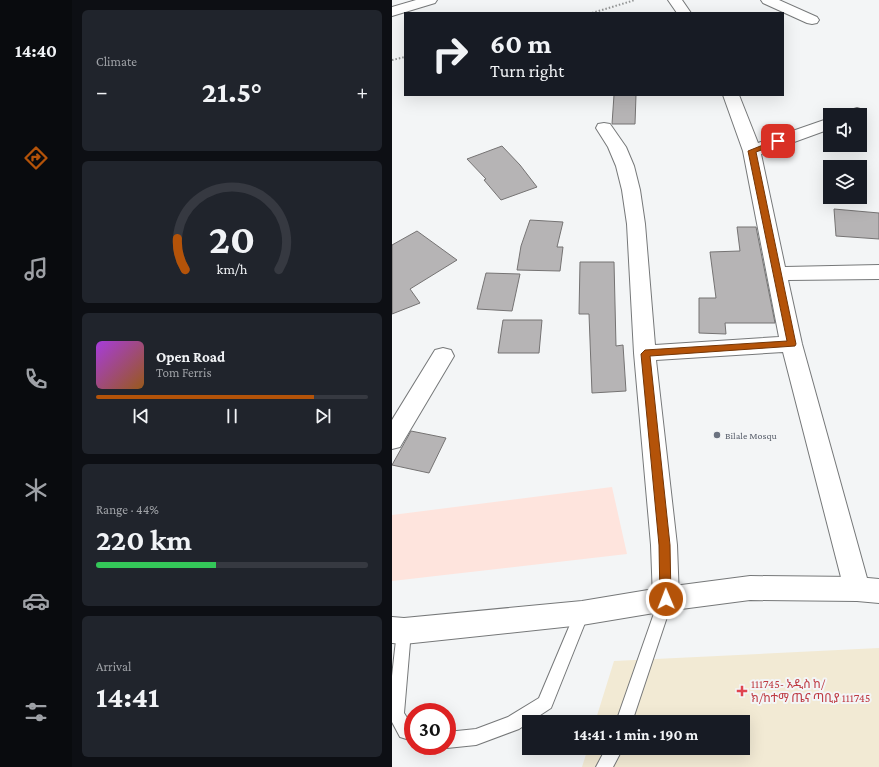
<!DOCTYPE html>
<meta charset="utf-8">
<style>
:root{--surface:#171b24;--page:#20242c;--text:#f1f3f6;--muted:#9ea1a6;--line:#363941;--accent:#b45309}
body{margin:0;font-family:"Crimson Pro","Noto Sans Ethiopic",serif;background:var(--page);color:var(--text);height:100vh;display:flex;flex-direction:column;font-size:15px;white-space:nowrap}
*{box-sizing:border-box;margin:0}
p{font-size:13px;color:var(--muted)}
.icon{flex:none;width:22px;height:22px;fill:none;stroke:currentColor;stroke-width:2;stroke-linecap:round;stroke-linejoin:round}
.map{position:relative;flex:1;overflow:hidden}
.side{display:flex;flex-direction:column;gap:10px;padding:10px;background:#0d0f14;width:320px}
.side>*{flex:none}
.banner{position:absolute;left:12px;top:12px;width:380px;height:84px;border-radius:0px;box-shadow:0 4px 16px #0002;background:#171b24;color:var(--text);overflow:hidden}
.tools{position:absolute;left:431px;top:108px;display:grid;gap:8px}
.tools a{display:grid;place-items:center;width:44px;height:44px;border-radius:0px;background:var(--surface);box-shadow:0 4px 16px #0002;font-size:20px}
.speed{position:absolute;left:12px;top:703px;display:flex;gap:8px;font-size:20px;font-weight:700;text-align:center}
.speed>*{display:grid;place-content:center;width:52px;height:52px;border-radius:50%;background:var(--surface);box-shadow:0 4px 16px #0002;line-height:1}
.speed .limit{border:6px solid #d22;background:#fff;color:#111}
.pin{position:absolute;display:grid;place-items:center;width:34px;height:34px;color:#fff;margin:-17px;border-radius:8px;box-shadow:0 2px 6px #0006}
.me{position:absolute;width:44px;margin:-22px;rotate:359deg;stroke-linejoin:round;filter:drop-shadow(0 0 3px #0008)}
.turn{display:flex;align-items:center;gap:14px;height:84px;padding:0 20px;font-size:18px}
.turn .icon{width:52px;height:52px;stroke-width:2.5}
.turn b{display:block;font-size:28px;line-height:34px}
.big{font-size:30px;font-weight:700;line-height:1.1}
.side .card{flex:1;display:flex;flex-direction:column;justify-content:center;gap:6px;min-width:0;padding:0 14px;border-radius:6px;background:var(--page)}
.side .dial{align-items:center;gap:0}
.dial svg{height:104px;overflow:visible;fill:none;stroke:var(--line);stroke-width:7;stroke-linecap:round;text-anchor:middle}
.dial text{fill:var(--text);stroke:none}
.song{display:flex;align-items:center;gap:12px}
.cover{width:48px;height:48px;border-radius:6px;background:linear-gradient(135deg,hsl(280 70% 55%),hsl(30 70% 35%))}
.played{height:4px;border-radius:2px;background:linear-gradient(90deg,var(--accent) 80%,var(--line) 80%)}
.keys{display:flex;justify-content:space-around;direction:ltr}
.heat{display:flex;justify-content:space-between;align-items:center;font-size:22px;direction:ltr}
.charge{height:6px;border-radius:3px;background:linear-gradient(90deg,#34c759 44%,var(--line) 0)}
.trip{position:absolute;left:130px;top:715px;width:228px;height:40px;border-radius:0px;background:var(--surface);box-shadow:0 4px 16px #0002;font-weight:700;line-height:40px;text-align:center}
main{display:flex;flex:1;min-height:0}
.dock{display:flex;flex-direction:column;width:72px;justify-content:space-around;align-items:center;background:#090b0e;color:var(--muted)}
.dock .icon{width:28px;height:28px}
.dock .selected{color:var(--accent)}
.dock b{font-size:18px;color:var(--text)}
.map>svg:first-child{display:block}
.commercial{fill:#fee4dd}
.medical{fill:#f2ead4}
.building{fill:#b6b4b5;stroke:#757373}
.lines{fill:none;stroke-linecap:round;stroke-linejoin:round}
.service-casing{stroke:#767879;stroke-width:2}
.minor-casing{stroke:#767879;stroke-width:2}
.primary-casing{stroke:#767879;stroke-width:2}
.path{stroke:#939595;stroke-width:2;stroke-dasharray:1.5 2;stroke-linecap:butt}
.service{fill:#fff;fill-rule:evenodd}
.minor{fill:#fff;fill-rule:evenodd}
.primary{fill:#fff;fill-rule:evenodd}
.route{fill:#b45309;stroke:#753606}
.worship-dot{fill:#6b7280;stroke:#f3f5f6;stroke-width:1.5}
.health-dot{fill:#e0444e;stroke:#f3f5f6;stroke-width:1.5}
.labels{text-anchor:middle;dominant-baseline:central;stroke-width:4;stroke-linejoin:round;paint-order:stroke}
.worship-label{font-size:10px;fill:#5b616d;stroke:#f3f5f6;text-anchor:start}
.near-health-label{font-size:12px;fill:#be3a42;stroke:#f3f5f6;text-anchor:start}
</style>
<main>
<nav class="dock">
<b>14:40</b>
<svg class="icon selected" aria-label="directions" viewBox="0 0 24 24"><path d="M12 3l9 9-9 9-9-9zM9 14v-3h6M13 9l2 2-2 2"/></svg>
<svg class="icon" aria-label="music" viewBox="0 0 24 24"><path d="M9 18V5l10-2v13"/><circle cx="6" cy="18" r="3"/><circle cx="16" cy="16" r="3"/></svg>
<svg class="icon" aria-label="phone" viewBox="0 0 24 24"><path d="M5 4h4l2 5-3 2q2 4 5 5l2-3 5 2v4C11 20 4 13 5 4z"/></svg>
<svg class="icon" aria-label="climate" viewBox="0 0 24 24"><path d="M12 3v18M4 7l16 10M4 17L20 7"/></svg>
<svg class="icon" aria-label="car" viewBox="0 0 24 24"><path d="M5 17H2v-5l4-1 3-4h7l3 4 3 1v5h-3M9 17h6M6 11h13"/><circle cx="7" cy="17" r="2"/><circle cx="17" cy="17" r="2"/></svg>
<svg class="icon" aria-label="filters" viewBox="0 0 24 24"><path d="M4 7h16M4 17h16"/><circle cx="9" cy="7" r="2"/><circle cx="15" cy="17" r="2"/></svg>
</nav>
<section class="side">
<div class="card"><p>Climate</p>
<div class="heat"><a>−</a><b class="big">21.5°</b><a>+</a></div>
</div>
<div class="card dial"><svg viewBox="0 0 100 80">
<path d="M14 69A42 42 0 1 1 86 69"/>
<path d="M14 69A42 42 0 0 1 8 45" stroke="#b45309"/>
<text x="50" y="56" font-size="32" font-weight="700">20</text>
<text x="50" y="72" font-size="11">km/h</text>
</svg></div>
<div class="card">
<div class="song"><i class="cover"></i><div><b>Open Road</b><p>Tom Ferris</p></div></div>
<div class="played"></div>
<div class="keys"><svg class="icon" aria-label="previous" viewBox="0 0 24 24"><path d="M18 5L8 12l10 7zM5 5v14"/></svg><svg class="icon" aria-label="pause" viewBox="0 0 24 24"><path d="M8 5v14M16 5v14"/></svg><svg class="icon" aria-label="next" viewBox="0 0 24 24"><path d="M6 5l10 7-10 7zM19 5v14"/></svg></div>
</div>
<div class="card"><p>Range · 44%</p><b class="big">220 km</b><div class="charge"></div></div>
<div class="card"><p>Arrival</p><b class="big">14:41</b></div>
</section>
<div class="map">
<svg width="487" height="767" viewBox="0 0 487 767">
<rect width="100%" height="100%" fill="#f3f5f6"/>
<path class="commercial" d="M 220,487 L 235,554 L 0,581 L 0,515 Z"/>
<path class="medical" d="M 487,648 L 487,767 L 190,767 L 196,748 L 351,748 L 351,722 L 203,722 L 222,661 Z"/>
<path class="building" d="M 222,95 L 244,95 L 243,124 L 220,124 Z
M 110,146 L 128,165 L 145,187 L 109,200 L 92,180 L 94,179 L 75,159 Z
M 442,209 L 487,213 L 487,239 L 444,236 Z
M 138,220 L 171,222 L 165,247 L 171,247 L 168,271 L 125,270 L 129,246 Z
M 345,227 L 364,227 L 383,323 L 333,323 L 334,334 L 307,333 L 307,298 L 324,298 L 318,252 L 348,251 Z
M 25,231 L 65,260 L 18,289 L 28,303 L 0,314 L 0,245 Z
M 188,262 L 222,262 L 224,346 L 231,345 L 234,391 L 200,393 L 197,314 L 187,314 Z
M 94,273 L 128,274 L 120,311 L 85,309 Z
M 111,320 L 150,320 L 147,353 L 106,353 Z
M 19,431 L 54,438 L 37,473 L 0,465 Z"/>
<g class="lines">
<g class="service-casing">
<path id="service" d="M 274,592 L 279,594 L 281,599 L 240,722 L 224,722 L 267,599 L 269,594 Z
M 190,606 L 195,608 L 197,613 L 159,708 L 127,729 L 84,745 L 55,748 L 50,746 L 55,746 L 55,732 L 84,729 L 116,717 L 147,698 L 185,608 Z
M 12,624 L 17,626 L 19,631 L 12,713 L 19,724 L 21,725 L 21,741 L 8,737 L 0,722 L 0,676 L 5,631 L 7,626 Z
M 214,748 L 231,748 L 221,767 L 204,767 Z"/>
</g>
<g class="minor-casing">
<path id="minor" d="M 24,0 L 45,0 L 43,3 L 0,16 L 0,7 Z
M 276,0 L 290,0 L 299,13 L 285,13 Z
M 369,0 L 387,0 L 425,17 L 427,20 L 425,23 L 420,24 L 415,23 L 371,3 Z
M 331,95 L 347,95 L 366,143 L 438,118 L 438,129 L 369,154 L 393,267 L 487,265 L 487,279 L 396,280 L 410,344 L 478,589 L 474,597 L 465,601 L 456,597 L 452,589 L 391,352 L 264,360 L 285,545 L 287,599 L 283,608 L 274,611 L 265,608 L 261,599 L 259,545 L 242,353 L 235,224 L 230,190 L 224,166 L 216,147 L 204,128 L 206,124 L 212,123 L 218,124 L 234,147 L 242,166 L 248,190 L 253,224 L 263,345 L 387,337 L 351,151 Z
M 465,108 L 471,110 L 473,113 L 468,117 L 468,115 L 451,115 L 453,112 Z
M 51,348 L 59,350 L 62,356 L 8,447 L 0,449 L 0,420 L 43,350 Z"/>
</g>
<g class="primary-casing">
<path id="primary" d="M 358,576 L 465,577 L 487,579 L 487,603 L 465,601 L 358,600 L 274,611 L 190,625 L 12,644 L 0,643 L 0,617 L 12,618 L 190,601 L 274,587 Z"/>
</g>
<path class="path" d="M 200,13 L 243,0
M 0,60 L 13,57"/>
<use href="#service" class="service"/>
<use href="#minor" class="minor"/>
<use href="#primary" class="primary"/>
</g>
<path class="route" d="M 386,139 L 389,141 L 388,143 L 364,152 L 404,344 L 403,346 L 258,356 L 278,545 L 279,599 L 277,603 L 274,604 L 270,603 L 268,599 L 267,545 L 249,354 L 253,350 L 395,341 L 356,151 Z"/>
<circle class="worship-dot" cx="325" cy="435" r="4"/>
<path class="health-dot" d="M348 685h4v4h4v4h-4v4h-4v-4h-4v-4h4z"/>
<g class="labels">
<g class="worship-label">
<text x="333" y="435">Bilale Mosqu</text>
</g>
<g class="near-health-label">
<text x="359" y="684">111745- አዲስ ከ/<tspan x="359" dy="14">ክ/ከተማ ጤና ጣቢያ 111745</tspan></text>
</g>
</g>
</svg>
<div class="tools">
<a><svg class="icon" aria-label="sound" viewBox="0 0 24 24"><path d="M4 9h4l5-4v14l-5-4H4zM17 9q2 3 0 6"/></svg></a>
<a><svg class="icon" aria-label="layers" viewBox="0 0 24 24"><path d="M12 4l9 5-9 5-9-5zM3 14l9 5 9-5"/></svg></a>
</div>
<div class="speed"><div class="limit">30</div></div>
<div class="pin" style="left:386px;top:141px;background:#d93025"><svg class="icon" aria-label="arrive" viewBox="0 0 24 24"><path d="M6 21V4h12l-3 4 3 4H6"/></svg></div>
<svg class="me" style="left:274px;top:599px" viewBox="-20 -20 40 40"><circle r="17" fill="#b45309" stroke="#fff" stroke-width="3"/><path d="M0-11L8 9 0 5-8 9z" fill="#fff"/></svg>
<div class="trip">14:41 · 1 min · 190 m</div>
<div class="banner">
<div class="turn"><svg class="icon" aria-label="right" viewBox="0 0 24 24"><path d="M7 20v-9h11M14 6l5 5-5 5"/></svg><div><b>60 m</b>Turn right</div></div>
</div>
</div>
</main>
